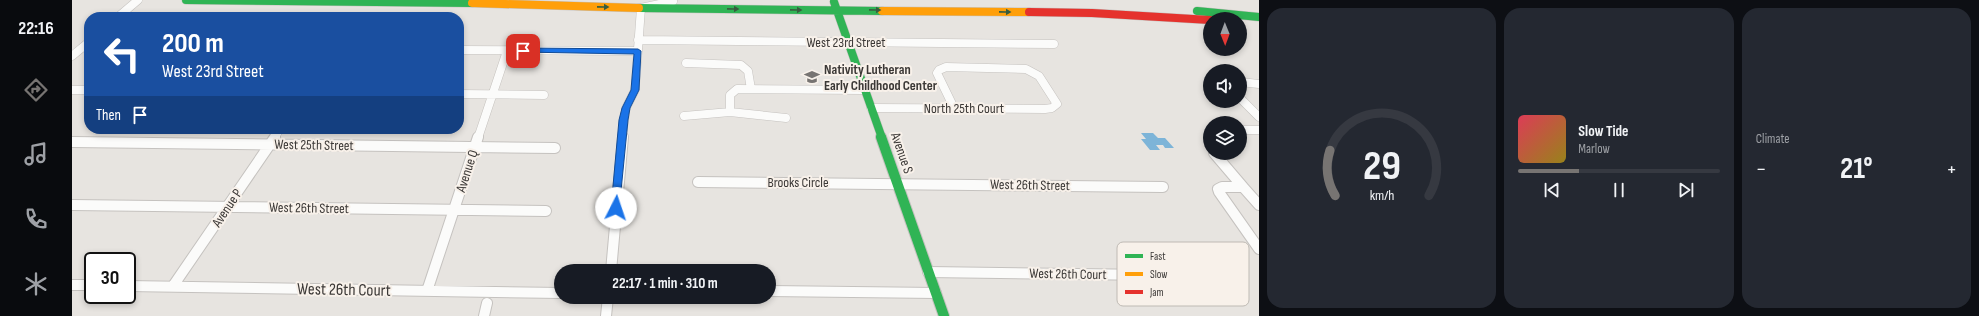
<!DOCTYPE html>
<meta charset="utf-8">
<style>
:root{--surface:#171b24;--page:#242831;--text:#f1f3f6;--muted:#9ea1a6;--line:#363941;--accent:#777472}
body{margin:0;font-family:"Sofia Sans Condensed",sans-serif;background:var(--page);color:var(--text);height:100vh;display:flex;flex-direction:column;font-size:15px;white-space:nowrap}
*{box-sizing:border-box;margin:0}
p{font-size:13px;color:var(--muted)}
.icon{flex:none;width:22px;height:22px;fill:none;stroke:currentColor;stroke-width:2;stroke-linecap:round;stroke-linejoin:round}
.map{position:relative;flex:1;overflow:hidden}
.drawer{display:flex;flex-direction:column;gap:8px;padding:8px;background:#0d0f14;width:720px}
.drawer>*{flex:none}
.hud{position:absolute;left:12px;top:12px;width:380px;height:122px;border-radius:16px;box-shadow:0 2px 6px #0003;background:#1a4fa0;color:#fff;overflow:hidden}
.needle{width:26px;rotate:179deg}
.tools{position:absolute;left:1131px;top:12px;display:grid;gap:8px}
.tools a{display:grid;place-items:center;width:44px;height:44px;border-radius:50%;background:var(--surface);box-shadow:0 2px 6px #0003;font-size:20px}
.speed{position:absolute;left:12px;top:252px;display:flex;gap:8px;font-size:20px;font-weight:700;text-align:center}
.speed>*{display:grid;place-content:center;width:52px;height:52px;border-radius:50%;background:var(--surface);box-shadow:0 2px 6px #0003;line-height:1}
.speed .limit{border:2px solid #111;border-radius:6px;background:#fff;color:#111}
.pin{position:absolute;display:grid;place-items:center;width:34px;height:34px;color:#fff;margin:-17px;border-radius:8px;box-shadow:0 2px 6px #0006}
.me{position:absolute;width:44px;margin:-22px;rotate:4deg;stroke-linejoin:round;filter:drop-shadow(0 0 3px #0008)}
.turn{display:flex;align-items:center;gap:14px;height:84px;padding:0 12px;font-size:18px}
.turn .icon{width:52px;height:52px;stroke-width:2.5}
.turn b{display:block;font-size:28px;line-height:34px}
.then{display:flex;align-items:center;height:38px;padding:0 12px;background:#0003;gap:8px;font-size:15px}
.big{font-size:30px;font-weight:700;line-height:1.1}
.drawer .widget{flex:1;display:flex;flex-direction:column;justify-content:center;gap:6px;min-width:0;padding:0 14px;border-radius:16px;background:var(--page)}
.drawer .dial{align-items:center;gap:0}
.dial svg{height:104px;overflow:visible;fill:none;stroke:var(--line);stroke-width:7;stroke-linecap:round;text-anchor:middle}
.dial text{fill:var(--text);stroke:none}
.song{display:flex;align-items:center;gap:12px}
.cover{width:48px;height:48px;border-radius:6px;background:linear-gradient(135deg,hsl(350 70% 55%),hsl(50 70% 35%))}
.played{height:4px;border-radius:2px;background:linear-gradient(90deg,var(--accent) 30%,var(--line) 30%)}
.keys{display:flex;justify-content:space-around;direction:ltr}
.heat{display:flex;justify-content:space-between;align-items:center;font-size:22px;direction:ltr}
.drawer .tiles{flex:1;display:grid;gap:8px;grid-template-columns:repeat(3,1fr)}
.trip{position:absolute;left:482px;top:264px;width:222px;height:40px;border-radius:20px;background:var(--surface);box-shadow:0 2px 6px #0003;font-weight:700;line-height:40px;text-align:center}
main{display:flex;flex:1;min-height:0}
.tab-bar{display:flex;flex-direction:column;width:72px;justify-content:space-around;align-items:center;background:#090b0e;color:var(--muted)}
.tab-bar .icon{width:28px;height:28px}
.tab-bar .on{color:var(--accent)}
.tab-bar b{font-size:18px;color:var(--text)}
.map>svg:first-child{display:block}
.water{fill:#7db4d8}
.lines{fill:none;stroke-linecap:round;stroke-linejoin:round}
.street-far1-casing{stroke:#c5c2bf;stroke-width:9}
.street-casing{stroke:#c5c2bf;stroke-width:12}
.fast-far1-casing{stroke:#c5c2bf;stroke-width:9}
.fast-casing{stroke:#c5c2bf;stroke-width:12}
.slow-casing{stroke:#c5c2bf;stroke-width:9}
.jam-casing{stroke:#c5c2bf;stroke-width:9}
.street-far1{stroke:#fbfbfa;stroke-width:8}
.street{stroke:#fbfbfa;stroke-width:10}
.fast-far1{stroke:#30b455;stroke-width:8}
.fast{stroke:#30b455;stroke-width:10}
.slow{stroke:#ff9f0a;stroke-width:8}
.jam{stroke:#e5322d;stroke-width:8}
.oneway{fill:#385d3f}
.route{fill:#1a73e8;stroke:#114b97}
.labels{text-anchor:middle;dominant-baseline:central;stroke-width:4;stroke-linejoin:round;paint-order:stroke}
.street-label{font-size:14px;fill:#3b3836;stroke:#f8f1ea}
.poi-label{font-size:14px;font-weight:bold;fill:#3b3836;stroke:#f8f1ea;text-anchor:start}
.near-street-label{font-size:17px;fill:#3b3836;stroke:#f8f1ea}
.key{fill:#f8f1ea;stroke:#bfbab4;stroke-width:1}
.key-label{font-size:11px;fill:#3b3836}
</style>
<main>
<nav class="tab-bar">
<b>22:16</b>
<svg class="icon on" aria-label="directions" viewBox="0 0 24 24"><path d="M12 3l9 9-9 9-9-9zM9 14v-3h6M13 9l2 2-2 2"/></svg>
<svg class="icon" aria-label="music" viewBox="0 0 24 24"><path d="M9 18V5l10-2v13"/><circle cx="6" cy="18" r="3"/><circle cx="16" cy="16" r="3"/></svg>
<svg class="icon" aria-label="phone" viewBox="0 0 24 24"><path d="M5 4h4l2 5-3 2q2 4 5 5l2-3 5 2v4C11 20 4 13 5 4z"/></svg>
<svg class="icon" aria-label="climate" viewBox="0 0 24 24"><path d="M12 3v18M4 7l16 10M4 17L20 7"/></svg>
</nav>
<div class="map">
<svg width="1187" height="316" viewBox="0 0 1187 316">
<rect width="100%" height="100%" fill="#e7e4e0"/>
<path class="water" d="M 1069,133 L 1081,133 L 1086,138 L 1093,138 L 1102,148 L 1093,148 L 1091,145 L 1084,145 L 1088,150 L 1078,150 L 1069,139 L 1074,139 Z"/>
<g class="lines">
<g class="street-far1-casing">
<path id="street-far1" d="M 46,17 L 66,0
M 566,40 L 982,44
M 387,50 L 566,51
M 0,56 L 17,42
M 614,63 L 669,65 L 676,71 L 679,89
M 1168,82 L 1187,84
M 0,90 L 17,90
M 387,94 L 472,95
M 1168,98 L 1187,117
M 799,108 L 973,109 L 980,108 L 985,104 L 967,76 L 954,69 L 874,67 L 867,70 L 865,73 L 882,108
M 658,112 L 658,95 L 665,89 L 792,90
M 612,116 L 658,112 L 714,118
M 1168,130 L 1187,130
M 202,138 L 208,129
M 406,138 L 435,51
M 550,138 L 554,108 L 563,90 L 569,8 L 601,1"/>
</g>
<g class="street-casing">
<path id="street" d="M 0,142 L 483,148
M 1142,153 L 1171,187 L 1150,187 L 1146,189 L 1147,192 L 1187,249
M 626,182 L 1091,187
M 1171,187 L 1187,205
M 0,205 L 474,211
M 539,271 L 551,137
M 856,272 L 1160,276
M 0,285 L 21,285
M 55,286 L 489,293
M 101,286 L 203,137
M 355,291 L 406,137
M 697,291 L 864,293
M 412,316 L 415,303
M 534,316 L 536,297"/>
</g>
<g class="fast-far1-casing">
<path id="fast-far1" d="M 114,0 L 400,3
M 762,2 L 810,138
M 567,8 L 810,11
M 1125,11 L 1187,17"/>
</g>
<g class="fast-casing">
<path id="fast" d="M 809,137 L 872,316"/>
</g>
<g class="slow-casing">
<path id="slow" d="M 400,3 L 567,8
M 810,11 L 957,12"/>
</g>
<g class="jam-casing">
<path id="jam" d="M 957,12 L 1020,13 L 1138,20"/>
</g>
<use href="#street-far1" class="street-far1"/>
<use href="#street" class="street"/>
<use href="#fast-far1" class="fast-far1"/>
<use href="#fast" class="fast"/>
<use href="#slow" class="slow"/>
<use href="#jam" class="jam"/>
</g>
<defs><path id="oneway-solid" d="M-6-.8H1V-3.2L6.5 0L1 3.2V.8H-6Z"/></defs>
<g class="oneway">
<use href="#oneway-solid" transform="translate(531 7) rotate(1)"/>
<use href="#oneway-solid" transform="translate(661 9) rotate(1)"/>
<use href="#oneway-solid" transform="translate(724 10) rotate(1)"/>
<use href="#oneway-solid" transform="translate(803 10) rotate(1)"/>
<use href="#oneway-solid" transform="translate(933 12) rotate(1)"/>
</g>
<path class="route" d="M 451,48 L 566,49 L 569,51 L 567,90 L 558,108 L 556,120 L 547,211 L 540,211 L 539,208 L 547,120 L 550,108 L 559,90 L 562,54 L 448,52 L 447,51 Z"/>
<defs>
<g id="school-bare" transform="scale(1.2)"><path d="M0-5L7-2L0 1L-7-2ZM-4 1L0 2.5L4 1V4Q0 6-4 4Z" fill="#777472" stroke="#f8f1ea" stroke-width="2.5" paint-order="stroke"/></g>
</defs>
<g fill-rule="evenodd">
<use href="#school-bare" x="740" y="77"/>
</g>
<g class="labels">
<g class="street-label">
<text x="774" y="42">West 23rd Street</text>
<text x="892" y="108">North 25th Court</text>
<text transform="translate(242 145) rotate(1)">West 25th Street</text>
<text transform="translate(830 153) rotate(71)">Avenue S</text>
<text transform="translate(395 171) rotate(-72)">Avenue Q</text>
<text x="726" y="182">Brooks Circle</text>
<text transform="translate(958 185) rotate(1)">West 26th Street</text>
<text transform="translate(155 208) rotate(-56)">Avenue P</text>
<text transform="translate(237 208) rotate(1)">West 26th Street</text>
<text transform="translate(996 274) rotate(1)">West 26th Court</text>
</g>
<g class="poi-label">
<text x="752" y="69">Nativity Lutheran<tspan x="752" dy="16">Early Childhood Center</tspan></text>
</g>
<g class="near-street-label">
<text transform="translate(272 290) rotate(1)">West 26th Court</text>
</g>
</g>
<rect x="1045" y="242" width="132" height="64" rx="6" class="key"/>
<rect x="1053" y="254" width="18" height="4" fill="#30b455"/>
<rect x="1053" y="272" width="18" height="4" fill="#ff9f0a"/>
<rect x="1053" y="290" width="18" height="4" fill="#e5322d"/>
<g class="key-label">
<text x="1078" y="260">Fast</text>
<text x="1078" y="278">Slow</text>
<text x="1078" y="296">Jam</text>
</g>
</svg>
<div class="tools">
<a><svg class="needle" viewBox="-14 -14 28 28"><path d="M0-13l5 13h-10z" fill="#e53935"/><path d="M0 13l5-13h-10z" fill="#9ea1a6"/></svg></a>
<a><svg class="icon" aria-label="sound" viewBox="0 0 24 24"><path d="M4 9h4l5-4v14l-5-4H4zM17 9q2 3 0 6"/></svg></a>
<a><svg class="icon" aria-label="layers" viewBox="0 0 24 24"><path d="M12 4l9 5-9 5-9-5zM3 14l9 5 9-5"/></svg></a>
</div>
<div class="speed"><div class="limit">30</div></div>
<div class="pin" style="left:451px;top:51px;background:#d93025"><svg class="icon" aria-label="arrive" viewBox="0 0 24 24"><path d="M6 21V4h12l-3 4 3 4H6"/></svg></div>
<svg class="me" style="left:544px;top:208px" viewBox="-20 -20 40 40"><circle r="19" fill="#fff"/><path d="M0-13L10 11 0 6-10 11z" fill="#1a73e8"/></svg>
<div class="trip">22:17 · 1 min · 310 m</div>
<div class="hud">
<div class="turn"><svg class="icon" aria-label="left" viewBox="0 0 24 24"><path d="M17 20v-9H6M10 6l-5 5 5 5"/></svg><div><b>200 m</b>West 23rd Street</div></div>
<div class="then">Then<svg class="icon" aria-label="arrive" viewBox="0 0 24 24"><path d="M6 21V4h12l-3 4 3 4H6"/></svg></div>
</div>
</div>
<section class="drawer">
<div class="tiles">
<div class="widget dial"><svg viewBox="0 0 100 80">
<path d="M14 69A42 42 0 1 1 86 69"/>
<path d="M14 69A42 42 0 0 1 10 34" stroke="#777472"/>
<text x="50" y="56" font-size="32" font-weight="700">29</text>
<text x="50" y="72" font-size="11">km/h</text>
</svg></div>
<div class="widget">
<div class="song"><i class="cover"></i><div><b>Slow Tide</b><p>Marlow</p></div></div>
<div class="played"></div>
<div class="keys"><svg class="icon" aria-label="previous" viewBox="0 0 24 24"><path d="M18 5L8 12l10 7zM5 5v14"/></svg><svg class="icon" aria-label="pause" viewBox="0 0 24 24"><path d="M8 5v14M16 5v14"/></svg><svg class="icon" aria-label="next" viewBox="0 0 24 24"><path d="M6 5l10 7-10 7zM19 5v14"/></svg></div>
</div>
<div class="widget"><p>Climate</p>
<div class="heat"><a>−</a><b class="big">21°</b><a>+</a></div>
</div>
</div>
</section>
</main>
